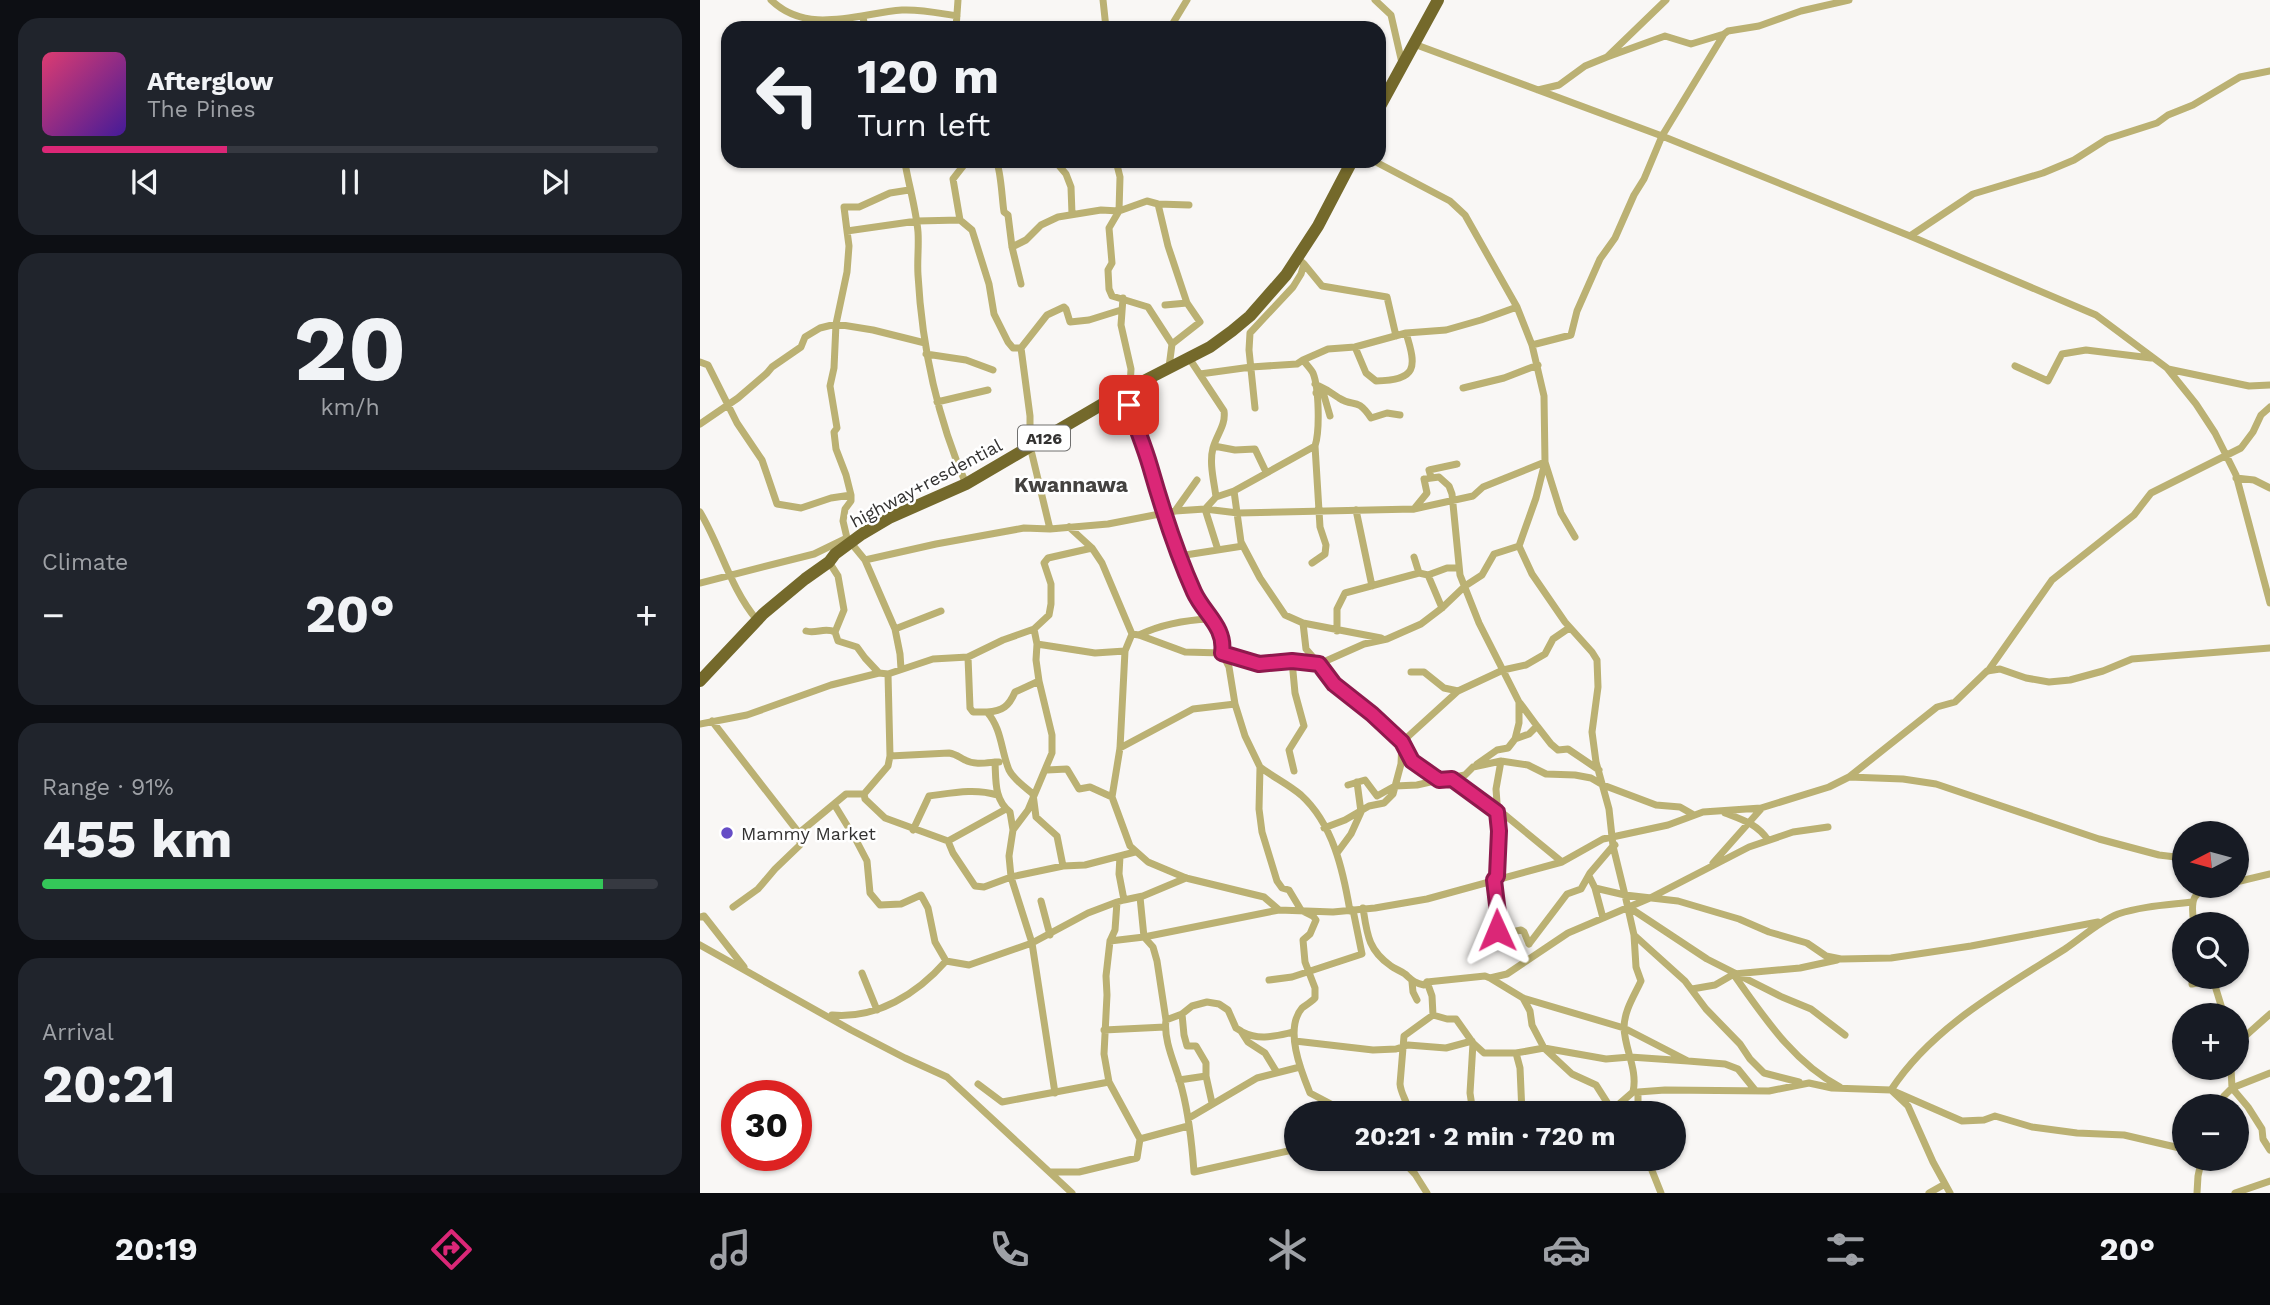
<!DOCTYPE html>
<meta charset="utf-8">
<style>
:root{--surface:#171b24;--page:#20242c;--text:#f1f3f6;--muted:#9ea1a6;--line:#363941;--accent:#db2777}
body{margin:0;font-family:"Work Sans",sans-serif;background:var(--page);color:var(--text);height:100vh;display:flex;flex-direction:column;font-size:26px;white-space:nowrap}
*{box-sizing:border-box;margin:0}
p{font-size:23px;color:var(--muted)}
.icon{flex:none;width:38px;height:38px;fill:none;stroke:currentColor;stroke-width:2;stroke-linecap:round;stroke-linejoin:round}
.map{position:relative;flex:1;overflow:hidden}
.details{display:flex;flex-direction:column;gap:18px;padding:18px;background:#0d0f14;width:700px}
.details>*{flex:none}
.top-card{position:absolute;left:21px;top:21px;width:665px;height:147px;border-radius:21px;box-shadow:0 2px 5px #0004;background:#171b24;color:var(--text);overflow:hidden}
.needle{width:46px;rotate:264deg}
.buttons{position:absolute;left:1472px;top:821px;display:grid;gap:14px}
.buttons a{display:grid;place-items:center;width:77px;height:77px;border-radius:50%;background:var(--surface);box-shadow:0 2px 5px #0004;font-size:35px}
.speed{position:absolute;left:21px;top:1080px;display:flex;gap:14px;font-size:35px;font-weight:700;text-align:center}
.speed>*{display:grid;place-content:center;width:91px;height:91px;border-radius:50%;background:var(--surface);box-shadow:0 2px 5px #0004;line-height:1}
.speed .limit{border:10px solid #d22;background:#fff;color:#111}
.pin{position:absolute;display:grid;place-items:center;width:60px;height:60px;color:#fff;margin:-30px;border-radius:14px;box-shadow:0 4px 10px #0006}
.me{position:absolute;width:77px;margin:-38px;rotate:359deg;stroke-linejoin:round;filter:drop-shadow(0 0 5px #0008)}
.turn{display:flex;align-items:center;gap:24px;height:147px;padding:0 21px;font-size:32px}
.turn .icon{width:91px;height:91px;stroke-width:2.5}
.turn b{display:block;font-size:49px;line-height:60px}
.big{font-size:52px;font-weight:700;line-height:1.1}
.details .tile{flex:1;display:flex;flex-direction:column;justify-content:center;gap:10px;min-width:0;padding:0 24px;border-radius:21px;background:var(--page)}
.details .dial{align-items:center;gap:0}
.dial b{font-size:91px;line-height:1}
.song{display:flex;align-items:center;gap:21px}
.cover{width:84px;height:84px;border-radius:10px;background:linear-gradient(135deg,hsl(340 70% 55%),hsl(260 70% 35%))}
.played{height:7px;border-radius:4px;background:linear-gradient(90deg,var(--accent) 30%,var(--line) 30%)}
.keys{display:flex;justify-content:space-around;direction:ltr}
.heat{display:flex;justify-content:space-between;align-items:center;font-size:38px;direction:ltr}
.charge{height:10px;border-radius:5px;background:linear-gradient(90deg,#34c759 91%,var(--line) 0)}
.trip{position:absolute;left:584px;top:1101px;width:402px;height:70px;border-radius:35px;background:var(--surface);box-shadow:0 2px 5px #0004;font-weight:700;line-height:70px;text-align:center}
.menu{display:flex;height:112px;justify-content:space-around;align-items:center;background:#090b0e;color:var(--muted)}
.menu .icon{width:49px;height:49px}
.menu .on{color:var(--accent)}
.menu b{font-size:32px;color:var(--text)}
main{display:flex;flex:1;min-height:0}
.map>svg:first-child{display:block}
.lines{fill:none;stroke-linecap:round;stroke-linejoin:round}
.minor{stroke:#bbb173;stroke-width:7}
.trunk{stroke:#74692b;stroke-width:12}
.route-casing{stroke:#8e194d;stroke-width:18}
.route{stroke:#db2777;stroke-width:12}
.poi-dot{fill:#664dc6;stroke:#fff;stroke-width:2.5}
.labels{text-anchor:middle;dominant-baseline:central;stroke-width:5;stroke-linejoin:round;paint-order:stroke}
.shield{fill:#fff;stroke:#70706f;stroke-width:2}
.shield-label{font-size:16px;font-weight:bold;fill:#333231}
.street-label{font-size:18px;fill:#333231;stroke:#fff}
.poi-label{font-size:18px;fill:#333231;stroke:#fff;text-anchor:start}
.quarter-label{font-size:21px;font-weight:bold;fill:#444240;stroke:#fff}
</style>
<main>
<section class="details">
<div class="tile">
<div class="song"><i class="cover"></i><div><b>Afterglow</b><p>The Pines</p></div></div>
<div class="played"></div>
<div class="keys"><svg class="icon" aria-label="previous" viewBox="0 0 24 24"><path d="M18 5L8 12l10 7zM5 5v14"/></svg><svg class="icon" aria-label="pause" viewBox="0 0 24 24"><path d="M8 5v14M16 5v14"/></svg><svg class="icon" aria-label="next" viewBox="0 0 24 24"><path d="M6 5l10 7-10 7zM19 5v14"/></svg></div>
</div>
<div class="tile dial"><b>20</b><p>km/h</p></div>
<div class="tile"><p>Climate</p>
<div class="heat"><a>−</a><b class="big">20°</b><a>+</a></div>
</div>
<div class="tile"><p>Range · 91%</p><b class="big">455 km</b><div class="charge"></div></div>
<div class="tile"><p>Arrival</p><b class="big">20:21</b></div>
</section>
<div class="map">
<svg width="1570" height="1193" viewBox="0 0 1570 1193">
<rect width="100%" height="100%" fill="#f9f7f5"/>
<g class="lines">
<path class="minor" d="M 71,0 C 108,36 159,13 202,10 C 221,9 238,13 257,16
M 403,0 L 406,28
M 675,0 L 691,15 L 702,63
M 163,17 L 165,28
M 256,28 L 258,0
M 470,28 L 487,0
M 714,44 L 962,136 L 1210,236 L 1396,315 L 1467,368 L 1496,404 L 1515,433 L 1536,475 L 1570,603
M 907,57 L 965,36 L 991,44 L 1024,34 L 1028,31 L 1059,26 L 1101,11 L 1149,0
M 838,90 L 859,85 L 885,66 L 907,57 L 966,0
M 207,161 L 205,163 C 209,186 216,209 218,232 C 219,246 217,261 218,275 C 222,348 237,417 266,484
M 267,161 L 253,179 L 260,220 L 272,230 L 289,284 L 294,314 L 308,342 L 313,348 L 321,348
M 296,161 C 301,169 302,200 304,212 L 308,215 L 312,247 L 321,284
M 355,161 L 366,174 L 371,187 L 372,214
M 416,161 L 420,177 L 419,211 L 409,228 L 412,263 L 408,270 L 409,289 L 412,296 L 448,307 L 472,344 L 469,367
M 674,161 L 750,201 L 765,215 L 817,307 L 832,345 L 844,396 L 845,462 L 836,498 L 819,546 L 832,574 L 865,622 L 892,652 L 897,660 L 898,687 L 892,732 L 896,762 L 909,809 L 913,846 L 890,873 L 881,889 L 867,894 L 829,944
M 209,190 L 190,193 L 159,207 L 144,207 L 147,231 L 217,221 L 260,220
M 458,204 L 468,246 L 487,303 L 500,322 L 472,344
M 147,231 L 149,246 L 147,272 L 136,324 L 134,368 L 130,386 L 137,428 L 134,432 L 136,449 L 146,475 L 151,495 L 151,501 L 145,509 L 143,521 L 147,538 L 165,560 L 195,629 L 200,654 L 201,669
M 1210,236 L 1273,194 L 1343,173 L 1374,160 L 1407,139 L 1457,123 L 1468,115 L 1493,105 L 1540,77 L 1570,71
M 312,247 L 326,240 L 341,225 L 358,217 L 401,210 L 419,211 L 447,201 L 458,204 L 489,205
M 604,264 L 622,286 L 687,297 L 696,336
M 423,298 L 421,325 L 431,369 L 429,405 L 436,429 L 485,572 L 497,599 L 510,619 L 517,625 L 524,642 L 522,653 L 529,667 L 535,704 L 545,736 L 560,767 L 559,809 L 562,832 L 577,881 L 582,888 L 589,890 L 601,910 L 613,916 L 616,920 L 610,934 L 603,940 L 605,962 L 615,988 L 615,998 C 611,1002 606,1005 602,1008 C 584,1029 601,1071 610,1093 L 648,1113
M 465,305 L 487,303
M 832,345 L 871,335 L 877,311 L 900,259 L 915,238 L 934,195 L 944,179 L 962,136 L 1024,34
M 655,347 L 666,373 L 676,381 C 717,380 717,368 706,333
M 226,354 L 266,360 L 293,370
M 489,358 L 524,411 C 526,425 517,434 513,448 C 509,463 514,481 516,497 L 534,491 L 541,542 L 560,578 L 585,615 L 603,623 L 606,649 L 619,664 L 664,644 L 687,639 L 721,624 L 742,608 L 765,586 L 782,575 L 794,554 L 819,546
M 603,360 L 628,349 L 655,347 L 706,333 L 746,330 L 781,320 L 817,307
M 0,362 L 8,365 L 37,423 L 62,460 L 77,504 L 101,508 L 131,498 L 151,495
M 1315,366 L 1348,381 L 1362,354 L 1386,350 L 1451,358
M 1468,369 L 1549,386 L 1570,385
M 500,374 L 551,367 L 597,364 L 603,360 C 606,364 611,369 613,373 C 619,388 620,431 615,446 L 620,527 L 626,545 L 625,554 L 612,563
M 615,384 C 624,388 631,392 639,398 C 654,408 656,396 671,418 L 687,413 L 700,415
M 763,388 L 804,378 L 838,365
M 616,393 L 623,392 L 630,416
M 237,402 L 288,390
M 555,408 L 549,350 L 550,333 L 593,287 L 601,274 L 604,264 L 597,258
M 0,424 L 38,398 L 67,373 L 72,367 L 101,347 L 105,337 L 120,328 L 136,324 L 173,330 L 225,343
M 514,446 L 535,450 L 555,449 L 566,472
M 731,477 L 729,470 L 757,464
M 1536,478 L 1554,480 L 1570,488
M 534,491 L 615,446
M 516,497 L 505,509 L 518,550
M 714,509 L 727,493 L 724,479 L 739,477 L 749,486 L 752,494 L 760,575 L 779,623 L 819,702 L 819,723 L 815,739
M 656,510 L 672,586
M 475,511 L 497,480
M 0,512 C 21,547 30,588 57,620
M 369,527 L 392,548 L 402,563 L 432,634 L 425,651 L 420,748 L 412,797 L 430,846 L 448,862 L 486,878 L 564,897 L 579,910
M 350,529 L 330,446 L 330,416 L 321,348 L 347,315 L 364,307 L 366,309 L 370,322 L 389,320 L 421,310
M 479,556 L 543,546
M 714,557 L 719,573 L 728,575 L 742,608
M 165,560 L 236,544 L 324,528 L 350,529 L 408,524 L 475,511 L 505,509 L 538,513 L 714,509 L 773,496 L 783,487 L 845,462 L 861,513 L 875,537
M 129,562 L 138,576 L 144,610 L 135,632
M 728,575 L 747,568 L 759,568
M 0,583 L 114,554 L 147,538
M 603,623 L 681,638
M 195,629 L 241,611
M 334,629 L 337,644 L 336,660 L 339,681 L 352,735 L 352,753 L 328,810 L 313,830 L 309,856 L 311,877 L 332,943 L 355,1093
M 106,631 C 116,634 125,627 135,632 L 138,641 L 157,647 L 165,658 L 179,673
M 637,631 L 637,609 L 645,593 L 719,573
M 432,634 L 439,635 L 485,652 L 522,653 L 559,664 L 592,661 L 619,664 L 634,684 L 672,714 L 702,742 L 712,761 L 739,780 L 765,775 L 773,767 L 801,761 L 828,765 L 846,774 L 875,775 L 891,778 L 903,785 L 956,805 L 980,807 L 994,815
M 439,635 C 462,624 485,620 510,619
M 337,644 L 395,653 L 425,651
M 268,657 L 270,708 L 273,712 L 287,712 C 302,729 301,751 309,770 C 314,780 325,787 333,794 L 336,817 L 357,836 L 363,866
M 592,661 L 595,693 L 604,726 L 589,750 L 594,771
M 1288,671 L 1352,580 L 1434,515 L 1451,493 L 1541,448 L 1553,432 L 1561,415 L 1570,407
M 711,672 L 724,672 L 744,688 L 758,691
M 188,674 L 190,756 L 188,766 L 164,794 L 165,799 L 185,818 L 248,841 L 253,853 L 275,886 L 284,887 L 311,877 L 363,866 L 385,865 L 435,852
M 820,703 L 837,726
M 287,712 C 303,711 309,706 315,692 L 339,681
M 12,721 L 99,833
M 0,724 L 47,715 L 131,685 L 179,673 L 188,674 L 233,659 L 268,657 L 303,640 L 334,629 L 349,615 L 351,604 L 351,584 L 344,563 L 348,558 L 392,548
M 420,748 L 493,709 L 535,704
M 190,756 L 249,753 C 256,754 259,757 265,760 C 274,765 285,763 295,762
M 801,761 L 796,789 L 799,830 L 797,853 L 797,875 L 794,880 L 798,913 L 797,930 L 803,934 L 821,930 L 824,932 L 829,944
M 299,762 L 295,762 C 296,780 294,800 310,812 L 313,830
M 777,764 L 797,750 L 808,748 L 815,739 L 829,734 L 837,726 L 851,744 L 858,750 L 868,749 L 899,770
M 560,767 C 573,777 588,784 601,795 C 633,824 643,870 650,911
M 347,770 L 367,769 L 379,789 L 390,787 L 412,797
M 1149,777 L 1237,707 L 1255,702 L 1287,671 L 1300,669 L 1326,678 L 1349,682 L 1370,680 L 1403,671 L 1432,659 L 1570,648
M 752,779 L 787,806 L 805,815 L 862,862
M 648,785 L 665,780 L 677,796 L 695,786 L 717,785 L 739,780
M 134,804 L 156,840 L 167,861 L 170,893 L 180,905 L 201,904 L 221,895 L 228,908 L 235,942 L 246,961 L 269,965 L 332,943 L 388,913 L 417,902
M 1025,813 C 1043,820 1057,824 1068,840
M 624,828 L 645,820 L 669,806 L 684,803 L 693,794 L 701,764 L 702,742 L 758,691 L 803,670 L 826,665 L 845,654 L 853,639 L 869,628
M 213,830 L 229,796 C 252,793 275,788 297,795
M 248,841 L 306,809
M 915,845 L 913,846 L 925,895 L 978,901 L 1039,919 L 1069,932 L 1107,943 L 1126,956 L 1141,959 L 1191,958 L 1271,946 L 1398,922
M 637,853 L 651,834 L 661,812 L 657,782
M 1013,863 L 1061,809
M 889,876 L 895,888 L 925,895 L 934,935 L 985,981 L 1006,1009 L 1040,1044 L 1050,1059 L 1064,1073 L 1099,1082
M 1536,882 L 1570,874
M 895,888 L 903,918
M 440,897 L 444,937 L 453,947 L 457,961 L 466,1020 C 463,1042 477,1068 482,1089 C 489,1116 492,1144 494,1172 L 597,1149
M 424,900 L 443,896 L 486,878
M 341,901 L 350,935
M 33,907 L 58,889 L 75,869 L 100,845 L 99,833 L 146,794 L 164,794
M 663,908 C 667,934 668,950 691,966 C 695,969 701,971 705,974 C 712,980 714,983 724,985 L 727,982 L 732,996 L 733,1015 L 747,1019 L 756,1019 L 773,1043 L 784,1053 L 816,1053 L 844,1048 L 906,1059 L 930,1057 L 988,1061
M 930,908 L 1007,959 L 1082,997 L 1111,1009 L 1145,1035
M 0,917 L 4,916 L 44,967
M 1494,924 C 1490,900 1492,890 1517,886
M 934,935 L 936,967 L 941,981 C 934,996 924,1011 924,1028 C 925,1050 938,1070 933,1092 L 937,1092
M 410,941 L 444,937 L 579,910 L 633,912 L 675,908 L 727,899 L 862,862 L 903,839 L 968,825 L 1003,812 L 1061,808 L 1129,787 L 1149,777 L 1203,779 L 1236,784 L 1399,839 L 1459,855 L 1484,858
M 0,945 L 151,1030 L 205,1058 L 247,1077 L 372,1193
M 162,973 L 177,1010
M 1034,975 C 1064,1017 1093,1062 1140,1087
M 1512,976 L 1524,1015
M 790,978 L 823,998 L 924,1028 L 988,1061 L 1025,1064 L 1038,1069 L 1055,1090
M 569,980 L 592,977 L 662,954 L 653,910
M 712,982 L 713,992 L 717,1000
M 727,982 L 785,976 L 790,978 L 807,974 L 868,933 L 950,898 L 1049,847 L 1093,832 L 1128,827
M 1492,984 L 1512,980
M 992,989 L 1015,985 L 1034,974 L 1100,968 L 1137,960
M 823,998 L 830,1011 L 832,1025 L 844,1048 L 872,1074 L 896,1085 L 910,1107
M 482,1014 L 484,1035 L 487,1046 L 496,1046 L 506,1063 L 506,1076 L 512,1103
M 132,1015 C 177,1019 217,994 246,961
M 466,1020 L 482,1014 L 492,1006 L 507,1002 L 519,1004 L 528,1010 L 536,1028 L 541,1031 L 548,1042 L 565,1053 L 576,1071
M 404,1030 L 465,1027
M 542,1032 C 560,1041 575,1036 594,1032
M 595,1041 L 673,1050 L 696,1049 L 708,1045 L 746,1048 L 772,1041
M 773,1043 L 770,1093 L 773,1113
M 1536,1052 L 1542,1039 L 1570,1014
M 816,1053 L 820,1068 L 822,1113
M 1531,1068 L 1532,1088 L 1548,1107 L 1562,1129 L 1563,1139 L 1570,1150
M 479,1080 L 506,1076
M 278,1084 L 302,1102 L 409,1082
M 1520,1106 L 1524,1096 L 1532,1088 L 1570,1073
M 892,1110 L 918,1105 L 933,1092
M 709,1113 C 708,1102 701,1095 700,1084 L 704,1036 L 733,1015
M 938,1113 L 938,1092 L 965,1090 L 1069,1091 L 1109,1083 L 1132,1088 L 1191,1090 L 1208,1106 L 1233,1162 L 1250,1193
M 489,1118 L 557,1078 L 600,1067
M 440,1139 L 488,1126
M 1484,1149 L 1424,1135 L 1377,1133 L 1332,1127 L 1295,1116 L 1284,1120 L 1262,1121 L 1191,1090 C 1232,1027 1302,989 1365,949 C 1383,937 1398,922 1418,914 C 1442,906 1468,905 1493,902
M 700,1158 L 715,1174 L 727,1193
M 947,1158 L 961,1193
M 350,1172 L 379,1172 L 437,1158 L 440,1139 L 409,1082 L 404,1054 L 407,995 L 406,976 L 410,941 L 415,930 L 417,902 L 424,900 L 419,874 L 420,856
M 1229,1193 L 1245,1184
M 1497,1193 L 1498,1176 L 1502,1158
M 1535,1193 L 1570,1181"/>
<path class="trunk" d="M 679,108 L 738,0
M 0,681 L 63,614 L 105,579 L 129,562 L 135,554 L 162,534 L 189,518 L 266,484 L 430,388 L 510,347 L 532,331 L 550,316 L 586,275 L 618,226 L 652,161"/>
</g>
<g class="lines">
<g class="route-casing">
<path id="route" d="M 429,405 C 435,425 444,445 450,466 C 462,508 476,552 494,592 C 504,614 526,627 522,653 L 559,664 L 592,661 L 619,664 L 634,684 L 672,714 L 702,742 L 712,761 L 739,780 L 752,779 L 797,812 L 799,831 L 797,876 L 794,880 L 798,913 L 797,930"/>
</g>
<use href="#route" class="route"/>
</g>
<circle class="poi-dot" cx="27" cy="833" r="7"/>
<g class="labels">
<rect class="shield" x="318" y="425.5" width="52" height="25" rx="5"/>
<g class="shield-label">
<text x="344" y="438">A126</text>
</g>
<g class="street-label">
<text transform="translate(226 483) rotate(-28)">highway+resdential</text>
</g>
<g class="poi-label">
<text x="41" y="833">Mammy Market</text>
</g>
<g class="quarter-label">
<text x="371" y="484">Kwannawa</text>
</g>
</g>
</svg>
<div class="buttons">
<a><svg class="needle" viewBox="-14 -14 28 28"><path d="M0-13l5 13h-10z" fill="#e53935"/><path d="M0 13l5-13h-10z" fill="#9ea1a6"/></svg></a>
<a><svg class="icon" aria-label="search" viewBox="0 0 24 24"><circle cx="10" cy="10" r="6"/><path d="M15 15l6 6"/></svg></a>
<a>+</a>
<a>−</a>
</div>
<div class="speed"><div class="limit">30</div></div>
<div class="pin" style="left:429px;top:405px;background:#d93025"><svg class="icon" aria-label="arrive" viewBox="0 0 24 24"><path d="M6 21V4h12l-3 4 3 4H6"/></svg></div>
<svg class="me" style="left:797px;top:930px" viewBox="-20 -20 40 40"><path d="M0-17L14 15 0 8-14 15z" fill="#db2777" stroke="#fff" stroke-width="4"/></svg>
<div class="trip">20:21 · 2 min · 720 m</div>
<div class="top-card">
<div class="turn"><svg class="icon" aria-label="left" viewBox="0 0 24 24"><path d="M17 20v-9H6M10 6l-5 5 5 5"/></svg><div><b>120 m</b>Turn left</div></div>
</div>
</div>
</main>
<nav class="menu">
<b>20:19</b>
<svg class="icon on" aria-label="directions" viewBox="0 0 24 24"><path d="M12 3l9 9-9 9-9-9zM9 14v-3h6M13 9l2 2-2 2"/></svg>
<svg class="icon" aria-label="music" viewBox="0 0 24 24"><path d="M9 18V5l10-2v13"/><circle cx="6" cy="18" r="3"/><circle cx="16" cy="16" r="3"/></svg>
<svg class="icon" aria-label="phone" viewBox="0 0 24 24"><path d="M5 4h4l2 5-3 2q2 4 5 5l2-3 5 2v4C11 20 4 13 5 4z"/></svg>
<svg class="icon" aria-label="climate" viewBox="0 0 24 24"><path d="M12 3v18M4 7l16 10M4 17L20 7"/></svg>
<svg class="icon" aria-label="car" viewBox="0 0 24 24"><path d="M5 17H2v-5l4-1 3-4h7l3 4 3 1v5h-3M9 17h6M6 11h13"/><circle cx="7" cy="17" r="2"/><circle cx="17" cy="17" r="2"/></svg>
<svg class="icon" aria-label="filters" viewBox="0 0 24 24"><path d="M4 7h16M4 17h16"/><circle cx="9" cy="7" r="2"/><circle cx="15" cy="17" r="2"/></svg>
<b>20°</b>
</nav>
